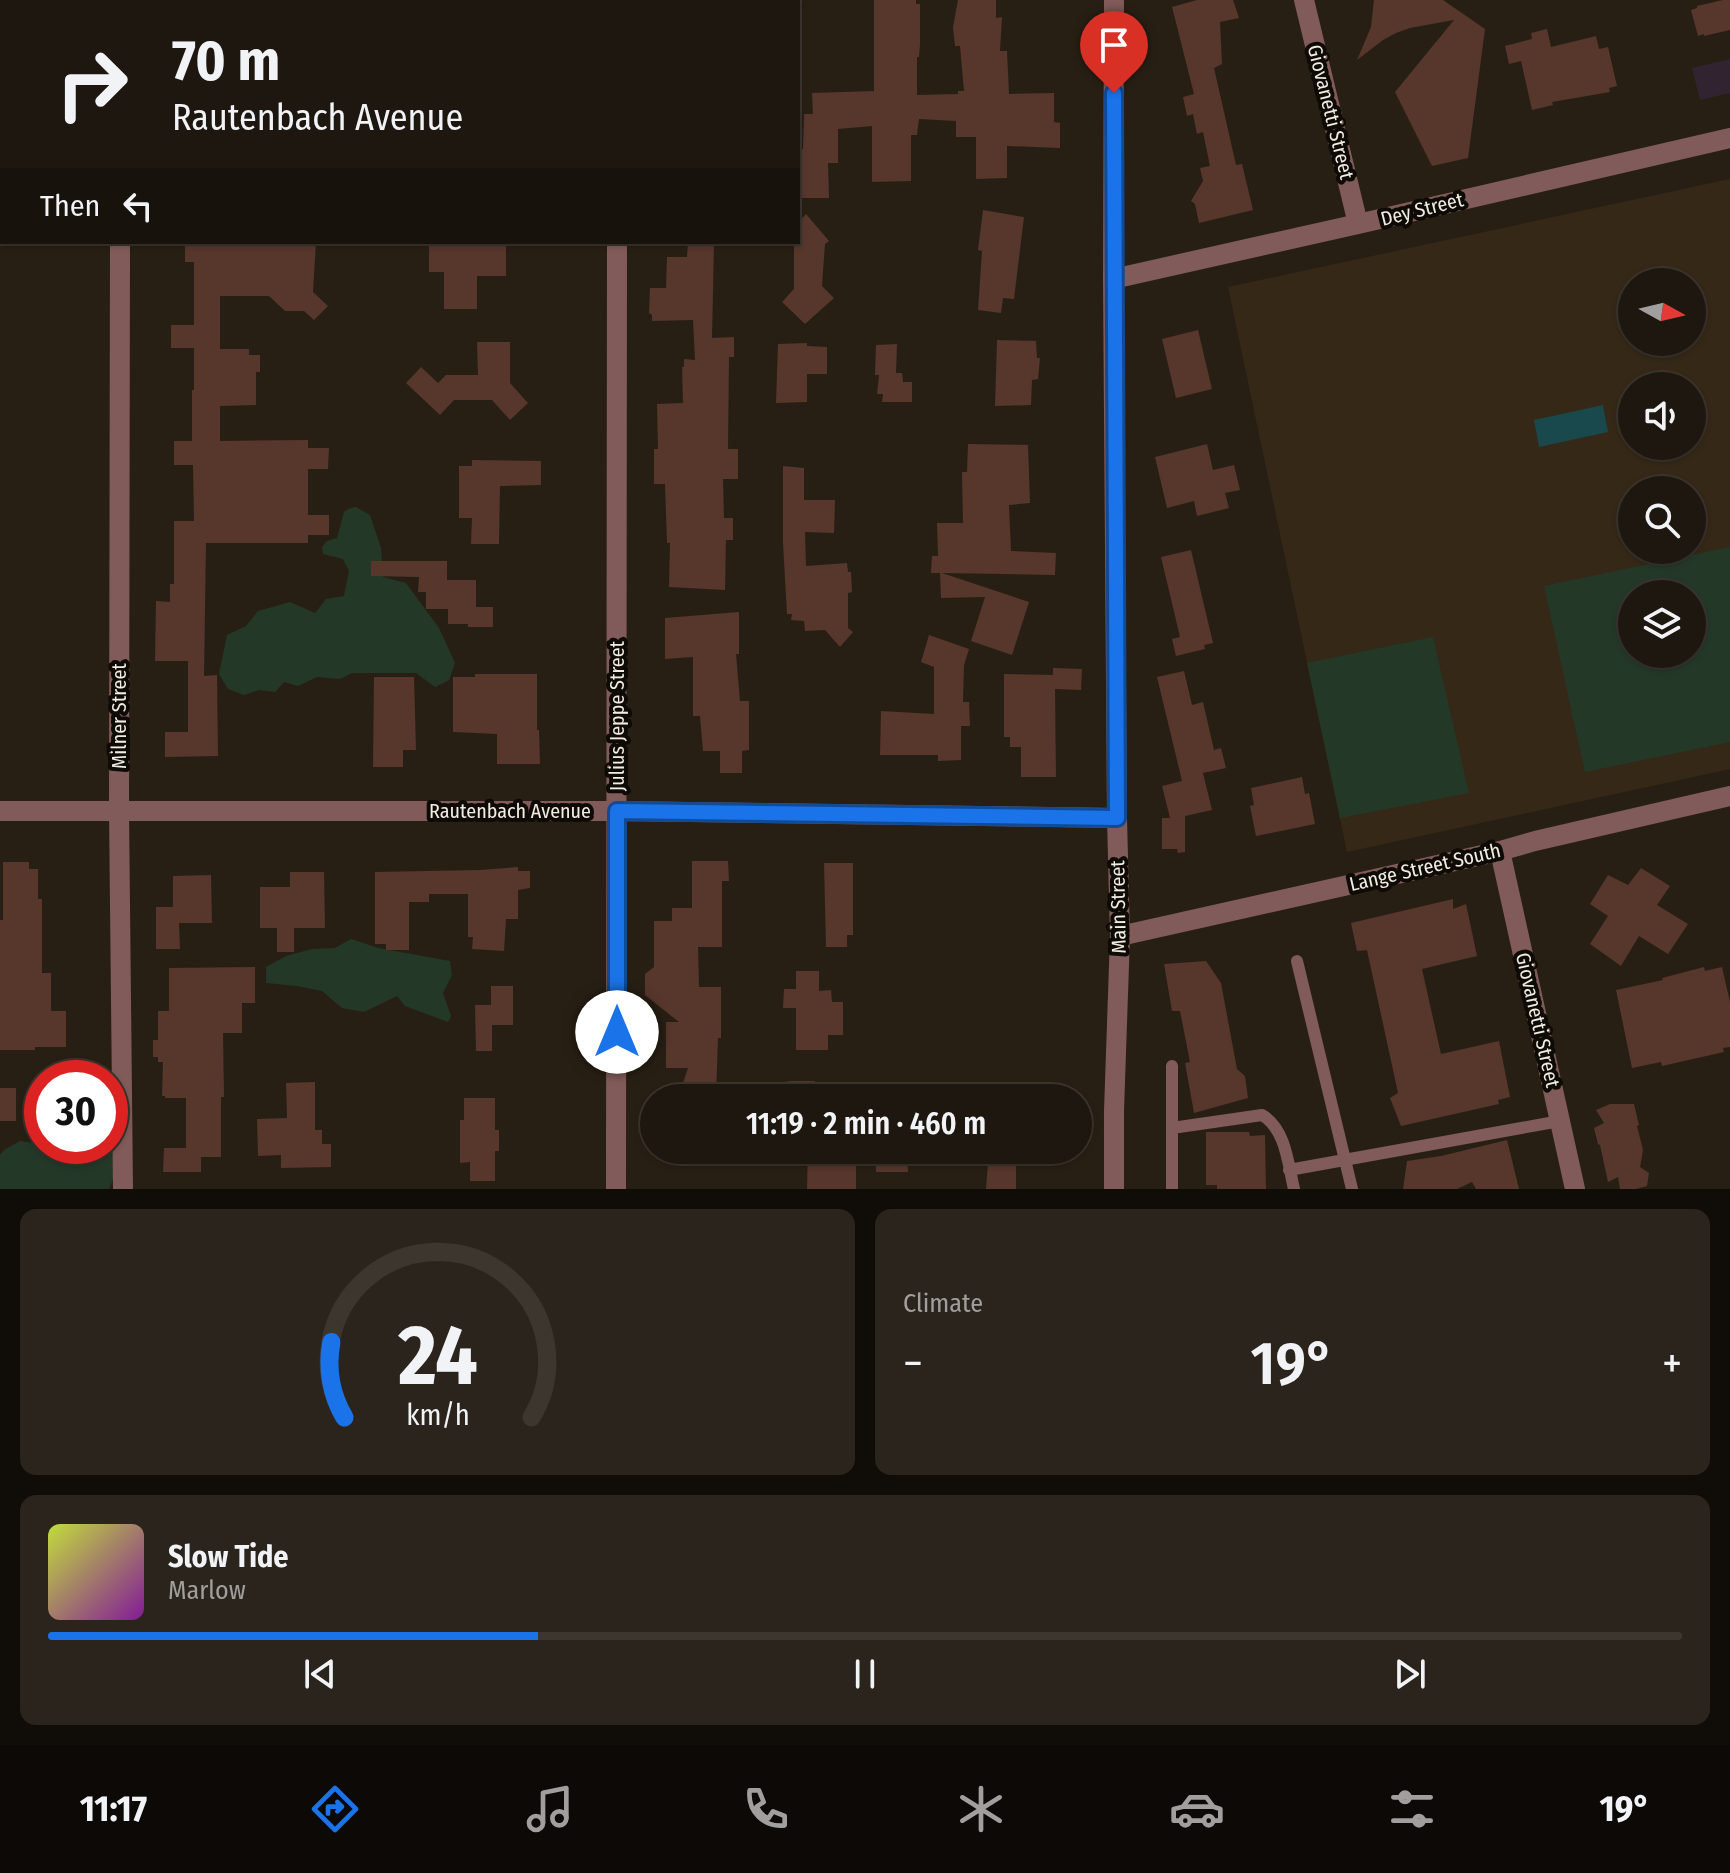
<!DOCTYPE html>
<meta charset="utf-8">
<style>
:root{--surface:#1e170f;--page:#2b241d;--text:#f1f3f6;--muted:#a19f9e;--line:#3c362f;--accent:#1a73e8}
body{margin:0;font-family:"Fira Sans Condensed",sans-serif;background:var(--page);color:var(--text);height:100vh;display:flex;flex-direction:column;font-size:30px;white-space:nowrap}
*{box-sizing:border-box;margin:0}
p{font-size:26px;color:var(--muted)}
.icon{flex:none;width:44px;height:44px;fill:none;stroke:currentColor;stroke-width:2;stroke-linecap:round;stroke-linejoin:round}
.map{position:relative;height:1189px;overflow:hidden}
.details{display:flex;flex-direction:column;gap:20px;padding:20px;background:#100d08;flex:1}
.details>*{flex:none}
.top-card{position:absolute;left:0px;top:0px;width:800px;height:244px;box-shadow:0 2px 6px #0004,0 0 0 2px var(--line);background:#1e170f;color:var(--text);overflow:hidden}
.needle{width:52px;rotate:98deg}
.fabs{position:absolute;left:1618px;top:268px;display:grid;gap:16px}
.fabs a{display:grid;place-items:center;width:88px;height:88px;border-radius:50%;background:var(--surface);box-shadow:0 2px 6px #0004,0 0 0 2px var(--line);font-size:40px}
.speed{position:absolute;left:24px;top:1060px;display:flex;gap:16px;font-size:40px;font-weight:700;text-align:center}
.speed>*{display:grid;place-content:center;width:104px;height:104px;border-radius:50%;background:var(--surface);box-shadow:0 2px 6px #0004,0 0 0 2px var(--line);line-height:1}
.speed .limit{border:12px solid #d22;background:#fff;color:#111}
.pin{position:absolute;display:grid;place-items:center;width:68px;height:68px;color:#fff;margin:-82px -34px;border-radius:50% 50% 50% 0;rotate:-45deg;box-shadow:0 0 8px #0007}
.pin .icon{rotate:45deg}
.me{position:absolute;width:88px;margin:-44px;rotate:0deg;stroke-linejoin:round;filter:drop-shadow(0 0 6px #0008)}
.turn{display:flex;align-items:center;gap:28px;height:168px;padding:0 40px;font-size:36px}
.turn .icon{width:104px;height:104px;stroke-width:2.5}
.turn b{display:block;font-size:56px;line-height:68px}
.then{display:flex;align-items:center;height:76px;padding:0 40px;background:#0003;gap:16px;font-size:30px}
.big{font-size:60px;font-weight:600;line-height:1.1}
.details .tile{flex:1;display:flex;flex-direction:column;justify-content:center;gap:12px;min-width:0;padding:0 28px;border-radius:16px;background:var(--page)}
.details .dial{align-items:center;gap:0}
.dial svg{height:208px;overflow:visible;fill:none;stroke:var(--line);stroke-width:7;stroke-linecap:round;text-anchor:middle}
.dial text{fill:var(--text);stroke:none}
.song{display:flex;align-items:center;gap:24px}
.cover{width:96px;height:96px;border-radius:12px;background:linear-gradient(135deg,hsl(70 70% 55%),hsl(290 70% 35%))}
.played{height:8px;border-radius:4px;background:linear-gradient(90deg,var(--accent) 30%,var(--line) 30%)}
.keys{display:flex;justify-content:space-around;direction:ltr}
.heat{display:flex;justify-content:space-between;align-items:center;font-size:44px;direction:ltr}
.details .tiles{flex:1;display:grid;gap:20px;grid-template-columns:1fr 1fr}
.tile:last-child{grid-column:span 2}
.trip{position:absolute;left:640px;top:1084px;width:452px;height:80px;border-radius:40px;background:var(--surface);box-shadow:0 2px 6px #0004,0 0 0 2px var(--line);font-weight:600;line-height:80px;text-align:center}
.dock{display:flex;height:128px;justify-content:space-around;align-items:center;background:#0c0906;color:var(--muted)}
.dock .icon{width:56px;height:56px}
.dock .on{color:var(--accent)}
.dock b{font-size:36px;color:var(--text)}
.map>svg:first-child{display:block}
.commercial{fill:#31232f}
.built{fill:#352817;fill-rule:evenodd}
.green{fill:#243828;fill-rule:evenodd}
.water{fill:#19484d}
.building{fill:#57362c}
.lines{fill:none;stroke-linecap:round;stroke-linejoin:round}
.lane{stroke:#805b59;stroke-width:12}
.street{stroke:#805b59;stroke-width:20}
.route-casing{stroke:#114b97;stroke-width:20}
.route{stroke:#1a73e8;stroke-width:14}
.labels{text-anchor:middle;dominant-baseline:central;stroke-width:8;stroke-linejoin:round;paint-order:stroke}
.street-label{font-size:20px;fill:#f2ece4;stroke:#0e0a06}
</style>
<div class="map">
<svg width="1730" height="1189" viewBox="0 0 1730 1189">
<rect width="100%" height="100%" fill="#281f14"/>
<path class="commercial" d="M 1730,59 L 1730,93 L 1700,100 L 1692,68 Z"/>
<path class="built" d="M 1730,179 L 1730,769 L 1347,852 L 1228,287 ZM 1632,282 L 1692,282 L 1692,342 L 1632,342 ZM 1632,386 L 1692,386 L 1692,446 L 1632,446 ZM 1632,490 L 1692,490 L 1692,550 L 1632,550 ZM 1632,594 L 1692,594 L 1692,654 L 1632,654 Z"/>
<path class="green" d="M 356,507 L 370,515 L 381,548 L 383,577 L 406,583 L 439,628 L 455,663 L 449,680 L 435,687 L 416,673 L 352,673 L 340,679 L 317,677 L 298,686 L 284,682 L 275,692 L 259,690 L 244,695 L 228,689 L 219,674 L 227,635 L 246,626 L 258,611 L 290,602 L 315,613 L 326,599 L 344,596 L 349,571 L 343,559 L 323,554 L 322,547 L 327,541 L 337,538 L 344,512 L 348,509 Z
M 1730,547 L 1730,742 L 1585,772 L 1544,586 ZM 1692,594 L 1692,654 L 1632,654 L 1632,594 Z
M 1433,637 L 1469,793 L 1340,818 L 1307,663 Z
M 351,939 L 378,948 L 450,961 L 452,975 L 443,993 L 451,1016 L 448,1022 L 405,1006 L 397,996 L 364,1012 L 342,1008 L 322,991 L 297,986 L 266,983 L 266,967 L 286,956 L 312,949 L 335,948 Z
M 110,1094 L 115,1108 L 112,1122 L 115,1136 L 117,1170 L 109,1189 L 0,1189 L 0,1155 L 4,1150 L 20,1141 L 34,1143 L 42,1134 L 42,1146 L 110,1146 Z"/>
<path class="water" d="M 1603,405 L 1608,432 L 1539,447 L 1534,420 Z"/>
<path class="building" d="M 874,0 L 916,0 L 916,4 L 920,4 L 920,45 L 919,57 L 917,57 L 917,95 L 958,94 L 958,91 L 964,91 L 960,46 L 955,46 L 953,27 L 958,0 L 996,0 L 996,18 L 1002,17 L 1000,51 L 1007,51 L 1009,94 L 1054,93 L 1054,122 L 1060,123 L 1060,148 L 1007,146 L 1007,178 L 976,179 L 976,137 L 956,137 L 956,121 L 919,119 L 917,135 L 911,135 L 911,181 L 872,182 L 872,126 L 838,129 L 838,163 L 828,163 L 829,198 L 798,198 L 798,149 L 803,149 L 804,114 L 813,114 L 812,93 L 874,91 Z
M 1197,0 L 1233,0 L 1239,18 L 1220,22 L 1222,64 L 1214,68 L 1236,165 L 1242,164 L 1253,210 L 1199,223 L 1195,204 L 1191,201 L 1203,181 L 1200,168 L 1210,166 L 1203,132 L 1197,134 L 1193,114 L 1187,116 L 1183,97 L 1194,94 L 1172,7 Z
M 1374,0 L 1443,0 L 1485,29 L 1468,158 L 1432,166 L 1395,92 L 1454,20 L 1410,28 L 1396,33 L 1383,40 L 1357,60 L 1371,27 Z
M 1723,0 L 1730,0 L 1730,30 L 1704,36 L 1704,34 L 1698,36 L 1691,10 L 1697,8 L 1697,6 Z
M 1547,29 L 1551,47 L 1596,36 L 1599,49 L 1608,47 L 1617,86 L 1609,88 L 1610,92 L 1552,102 L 1553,105 L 1532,110 L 1521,61 L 1509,64 L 1505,46 L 1532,39 L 1531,33 Z
M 983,210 L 1024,217 L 1014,299 L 1003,298 L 1001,313 L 978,310 L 982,251 L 978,250 Z
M 806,214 L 829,241 L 825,244 L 822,286 L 834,298 L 805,324 L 782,302 L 794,289 L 794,242 L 798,242 L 798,223 Z
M 187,242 L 220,242 L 220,245 L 278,245 L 288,244 L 290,242 L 316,242 L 313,292 L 328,306 L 314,320 L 304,311 L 285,311 L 269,296 L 220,296 L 220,349 L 249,349 L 249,355 L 260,355 L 260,372 L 256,372 L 256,405 L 220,406 L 220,441 L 308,440 L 308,448 L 329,448 L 328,469 L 308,469 L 308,515 L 329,515 L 329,535 L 308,535 L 308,543 L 206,543 L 204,676 L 217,675 L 218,756 L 165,757 L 165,732 L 188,732 L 188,661 L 155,661 L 156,601 L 170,602 L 170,584 L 174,584 L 174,521 L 194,521 L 193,465 L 174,465 L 174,441 L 192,441 L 192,390 L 194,390 L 194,348 L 171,348 L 171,325 L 194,325 L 194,262 L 185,262 L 185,246 L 187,246 Z
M 429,242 L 506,242 L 506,276 L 477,276 L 477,309 L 444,309 L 444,272 L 429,272 Z
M 688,242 L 714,242 L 712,338 L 734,337 L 734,357 L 729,357 L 728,449 L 738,449 L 738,479 L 723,479 L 724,518 L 733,518 L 733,540 L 726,540 L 725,590 L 669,587 L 670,543 L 667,543 L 665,484 L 654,484 L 654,449 L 658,449 L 657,404 L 683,403 L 682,367 L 684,367 L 684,359 L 695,360 L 693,320 L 652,321 L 652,315 L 649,313 L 650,288 L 666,288 L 667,257 L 687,257 Z
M 1198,330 L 1212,389 L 1176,398 L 1162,339 Z
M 997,340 L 1036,341 L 1037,358 L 1040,358 L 1038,379 L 1032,380 L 1031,405 L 995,406 Z
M 477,342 L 510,342 L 510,383 L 528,403 L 510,420 L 492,400 L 454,400 L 440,415 L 406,383 L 421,367 L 438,383 L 446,375 L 478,375 Z
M 807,343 L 807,346 L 827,347 L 827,374 L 807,374 L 807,402 L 776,403 L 778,344 Z
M 897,344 L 896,373 L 902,373 L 903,382 L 912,382 L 912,402 L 882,402 L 883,394 L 877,394 L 879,375 L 875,375 L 876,345 Z
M 968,444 L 1028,445 L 1030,503 L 1009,505 L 1011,551 L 1056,553 L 1055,575 L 942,573 L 1029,602 L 1012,655 L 971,641 L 985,597 L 941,598 L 940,573 L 931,573 L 932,556 L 938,556 L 937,523 L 963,523 L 962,472 L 967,472 Z
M 1207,444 L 1213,470 L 1234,465 L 1240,490 L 1225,493 L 1229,508 L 1197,516 L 1194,501 L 1167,508 L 1155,457 Z
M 472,460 L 541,461 L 541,485 L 500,486 L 499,544 L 471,544 L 472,518 L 459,518 L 459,466 L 472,466 Z
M 783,466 L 804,468 L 804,500 L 835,500 L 834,533 L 805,532 L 806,566 L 847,563 L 848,572 L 851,572 L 852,592 L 848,593 L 848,628 L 853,632 L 840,647 L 825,630 L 805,631 L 804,621 L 791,620 L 792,614 L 787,614 L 783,543 Z
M 1191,550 L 1213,643 L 1204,645 L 1205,649 L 1176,656 L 1172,639 L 1180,637 L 1161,557 Z
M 371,561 L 447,561 L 447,580 L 476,580 L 476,607 L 493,607 L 493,627 L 468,627 L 468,624 L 448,624 L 448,609 L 426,609 L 426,592 L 418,592 L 419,577 L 371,576 Z
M 739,612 L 739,654 L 736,654 L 740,701 L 749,701 L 749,750 L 742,751 L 742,773 L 720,773 L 720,751 L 703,751 L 700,716 L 693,716 L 693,657 L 665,659 L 665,618 Z
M 929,635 L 969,649 L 964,665 L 963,702 L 969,702 L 970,726 L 961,726 L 961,760 L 938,761 L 938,755 L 880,755 L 881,711 L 934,714 L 934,667 L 921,662 Z
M 1053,668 L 1082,669 L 1081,690 L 1055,689 L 1056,777 L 1021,777 L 1021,747 L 1010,747 L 1010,737 L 1004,737 L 1004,674 L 1053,675 Z
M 1184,671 L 1192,705 L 1203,702 L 1214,750 L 1221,748 L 1226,768 L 1203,773 L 1212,810 L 1185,816 L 1185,852 L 1178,853 L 1177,849 L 1162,849 L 1162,818 L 1170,818 L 1162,786 L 1182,781 L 1157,677 Z
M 475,674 L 537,674 L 537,730 L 539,730 L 540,764 L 497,764 L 497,734 L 453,732 L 453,677 L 475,677 Z
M 374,677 L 414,677 L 416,750 L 403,750 L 403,767 L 373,767 Z
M 1302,777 L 1305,794 L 1309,793 L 1315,824 L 1256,836 L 1250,806 L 1254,805 L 1251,788 Z
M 692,861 L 728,861 L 729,881 L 722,881 L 722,947 L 698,947 L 699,987 L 721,987 L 721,1038 L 718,1038 L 716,1098 L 678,1098 L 688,1068 L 666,1068 L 666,1022 L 679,1022 L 645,995 L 645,974 L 654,967 L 654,921 L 672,921 L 672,908 L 692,908 Z
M 3,862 L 29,862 L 29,869 L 38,869 L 38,899 L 42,899 L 42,973 L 51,973 L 51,1011 L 66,1011 L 66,1047 L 35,1047 L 35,1050 L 0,1050 L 0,920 L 3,920 Z
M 824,863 L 853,863 L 853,935 L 847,935 L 847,947 L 826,947 Z
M 518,867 L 518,871 L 530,871 L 530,888 L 518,890 L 518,919 L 506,919 L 504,951 L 472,949 L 473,937 L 468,937 L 468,894 L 429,894 L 429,902 L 409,902 L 409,950 L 386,950 L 386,944 L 375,944 L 375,872 L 480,870 Z
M 1641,868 L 1670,886 L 1657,905 L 1688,924 L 1668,954 L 1639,936 L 1621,966 L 1590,944 L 1608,916 L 1590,904 L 1608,875 L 1628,885 Z
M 290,872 L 324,872 L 325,928 L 294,928 L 294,952 L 277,952 L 277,928 L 260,928 L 260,887 L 290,887 Z
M 211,875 L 212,923 L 179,923 L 180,949 L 156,949 L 156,907 L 173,907 L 173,876 Z
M 1453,899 L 1453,909 L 1466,904 L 1477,956 L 1422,969 L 1441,1054 L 1499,1041 L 1510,1097 L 1498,1100 L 1499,1104 L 1401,1126 L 1390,1098 L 1398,1093 L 1367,950 L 1357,951 L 1351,923 Z
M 1206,961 L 1221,983 L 1237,1069 L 1245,1076 L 1248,1098 L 1194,1113 L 1185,1063 L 1190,1062 L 1180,1011 L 1172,1011 L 1164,964 Z
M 255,967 L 255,1003 L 242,1003 L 242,1033 L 223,1033 L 224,1097 L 221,1097 L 221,1157 L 201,1157 L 201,1172 L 163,1172 L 164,1148 L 186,1148 L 186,1098 L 165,1098 L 165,1096 L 162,1096 L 163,1062 L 158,1062 L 158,1057 L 153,1057 L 153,1040 L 158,1040 L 158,1011 L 169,1011 L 169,968 Z
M 1704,967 L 1705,971 L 1722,967 L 1730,1002 L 1730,1047 L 1723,1048 L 1724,1052 L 1662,1066 L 1661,1062 L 1632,1068 L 1616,990 L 1663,980 L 1662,978 Z
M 796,971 L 819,971 L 819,991 L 831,990 L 832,1002 L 843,1002 L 843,1035 L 828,1035 L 828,1050 L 796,1050 L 796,1008 L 783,1008 L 784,989 L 796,989 Z
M 491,986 L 513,986 L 513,1025 L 492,1025 L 492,1051 L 476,1051 L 475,1005 L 491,1005 Z
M 791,1081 L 815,1081 L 815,1098 L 745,1098 L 745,1087 Z
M 315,1082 L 315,1130 L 322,1130 L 322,1144 L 331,1144 L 331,1167 L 281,1168 L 281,1155 L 258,1156 L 257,1119 L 287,1118 L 286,1083 Z
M 874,1082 L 926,1083 L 926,1098 L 875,1098 Z
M 0,1088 L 16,1088 L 16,1121 L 0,1121 Z
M 464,1098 L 495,1098 L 495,1130 L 499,1130 L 499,1151 L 495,1151 L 495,1181 L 470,1181 L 470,1162 L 460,1163 L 460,1120 L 464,1120 Z
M 1610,1104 L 1634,1104 L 1639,1125 L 1637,1126 L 1643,1150 L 1640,1167 L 1649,1173 L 1647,1186 L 1636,1189 L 1620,1189 L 1618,1177 L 1608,1182 L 1600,1145 L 1598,1144 L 1594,1128 L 1604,1123 L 1596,1110 Z
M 1206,1132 L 1249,1132 L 1250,1136 L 1265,1135 L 1266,1189 L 1217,1189 L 1217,1185 L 1206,1185 Z
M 1507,1140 L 1519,1189 L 1476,1189 L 1472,1182 L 1457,1189 L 1403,1189 L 1407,1161 L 1441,1156 Z
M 808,1150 L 837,1150 L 827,1165 L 856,1164 L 856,1189 L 807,1189 Z
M 876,1150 L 907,1150 L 908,1172 L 876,1172 Z
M 989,1150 L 1016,1150 L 1016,1189 L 986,1189 Z"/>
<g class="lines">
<path class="lane" d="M 1297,961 L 1352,1189
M 1172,1066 L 1172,1189
M 1172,1128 L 1262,1115 C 1286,1129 1288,1164 1294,1189
M 1289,1170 L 1560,1121"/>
<path class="street" d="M 1304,0 L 1358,224
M 121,2 L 121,0
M 618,2 L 618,0
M 120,242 L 119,810 L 123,1189
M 1113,279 L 1358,224 L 1730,138
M 0,811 L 617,811 L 1117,818
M 1500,851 L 1575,1189
M 1120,936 L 1500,851 L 1535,841 L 1730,796
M 616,1189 L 617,242
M 1114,1189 L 1114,1111 L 1120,936 L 1117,818 L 1113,279 L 1114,0"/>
</g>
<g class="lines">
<g class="route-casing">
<path id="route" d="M 617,1032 L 617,811 L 1117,818 L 1114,93"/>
</g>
<use href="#route" class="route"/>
</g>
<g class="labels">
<g class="street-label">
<text transform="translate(1331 112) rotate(76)">Giovanetti Street</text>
<text transform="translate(1422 209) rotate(-14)">Dey Street</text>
<text transform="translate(119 716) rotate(-90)">Milner Street</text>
<text transform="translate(617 716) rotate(-90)">Julius Jeppe Street</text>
<text x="510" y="811">Rautenbach Avenue</text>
<text transform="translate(1425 867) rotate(-13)">Lange Street South</text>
<text transform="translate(1118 907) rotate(-91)">Main Street</text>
<text transform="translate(1538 1020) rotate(77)">Giovanetti Street</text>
</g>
</g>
</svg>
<div class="fabs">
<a><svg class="needle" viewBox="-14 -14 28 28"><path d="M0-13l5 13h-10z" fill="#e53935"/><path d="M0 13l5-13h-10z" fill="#a19f9e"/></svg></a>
<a><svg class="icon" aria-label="sound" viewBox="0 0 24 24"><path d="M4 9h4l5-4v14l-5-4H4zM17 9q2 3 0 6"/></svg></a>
<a><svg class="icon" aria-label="search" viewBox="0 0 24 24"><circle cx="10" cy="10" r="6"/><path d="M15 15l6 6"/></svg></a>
<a><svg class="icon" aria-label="layers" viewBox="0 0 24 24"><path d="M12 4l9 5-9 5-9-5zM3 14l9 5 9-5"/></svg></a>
</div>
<div class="speed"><div class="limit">30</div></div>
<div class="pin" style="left:1114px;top:93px;background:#d93025"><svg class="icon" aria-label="arrive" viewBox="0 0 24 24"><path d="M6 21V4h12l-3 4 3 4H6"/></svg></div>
<svg class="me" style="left:617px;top:1032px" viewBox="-20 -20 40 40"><circle r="19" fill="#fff"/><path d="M0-13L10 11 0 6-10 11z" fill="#1a73e8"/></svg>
<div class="trip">11:19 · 2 min · 460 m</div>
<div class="top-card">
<div class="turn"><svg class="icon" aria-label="right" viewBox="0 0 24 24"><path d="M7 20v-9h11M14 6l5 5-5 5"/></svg><div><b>70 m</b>Rautenbach Avenue</div></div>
<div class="then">Then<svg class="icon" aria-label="left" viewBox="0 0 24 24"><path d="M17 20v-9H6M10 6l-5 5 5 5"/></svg></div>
</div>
</div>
<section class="details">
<div class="tiles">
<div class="tile dial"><svg viewBox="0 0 100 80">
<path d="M14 69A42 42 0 1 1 86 69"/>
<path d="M14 69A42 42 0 0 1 9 40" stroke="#1a73e8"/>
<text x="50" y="56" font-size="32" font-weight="700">24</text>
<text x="50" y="72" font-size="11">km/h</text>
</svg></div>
<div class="tile"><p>Climate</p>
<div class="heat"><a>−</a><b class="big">19°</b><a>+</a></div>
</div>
<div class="tile">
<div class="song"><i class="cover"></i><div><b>Slow Tide</b><p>Marlow</p></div></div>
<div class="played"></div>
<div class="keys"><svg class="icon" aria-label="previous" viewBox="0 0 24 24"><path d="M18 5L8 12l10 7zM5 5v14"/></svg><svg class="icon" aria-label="pause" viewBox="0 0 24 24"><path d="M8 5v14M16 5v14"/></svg><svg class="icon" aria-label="next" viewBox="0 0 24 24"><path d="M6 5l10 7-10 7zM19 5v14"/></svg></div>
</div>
</div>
</section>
<nav class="dock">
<b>11:17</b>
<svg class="icon on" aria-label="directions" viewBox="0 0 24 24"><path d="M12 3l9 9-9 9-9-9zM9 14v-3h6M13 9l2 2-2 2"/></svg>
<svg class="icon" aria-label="music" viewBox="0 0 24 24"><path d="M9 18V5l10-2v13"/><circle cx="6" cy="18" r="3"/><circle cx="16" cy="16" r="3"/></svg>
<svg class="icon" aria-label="phone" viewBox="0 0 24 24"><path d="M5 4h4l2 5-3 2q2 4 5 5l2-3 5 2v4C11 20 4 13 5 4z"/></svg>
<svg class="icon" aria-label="climate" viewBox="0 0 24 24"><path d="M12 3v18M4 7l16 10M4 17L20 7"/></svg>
<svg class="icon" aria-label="car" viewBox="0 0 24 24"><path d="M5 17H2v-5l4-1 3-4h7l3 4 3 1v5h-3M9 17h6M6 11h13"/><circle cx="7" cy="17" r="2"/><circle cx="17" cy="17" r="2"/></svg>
<svg class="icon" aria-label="filters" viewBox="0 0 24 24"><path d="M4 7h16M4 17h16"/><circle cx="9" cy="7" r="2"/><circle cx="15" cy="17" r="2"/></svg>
<b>19°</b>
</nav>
